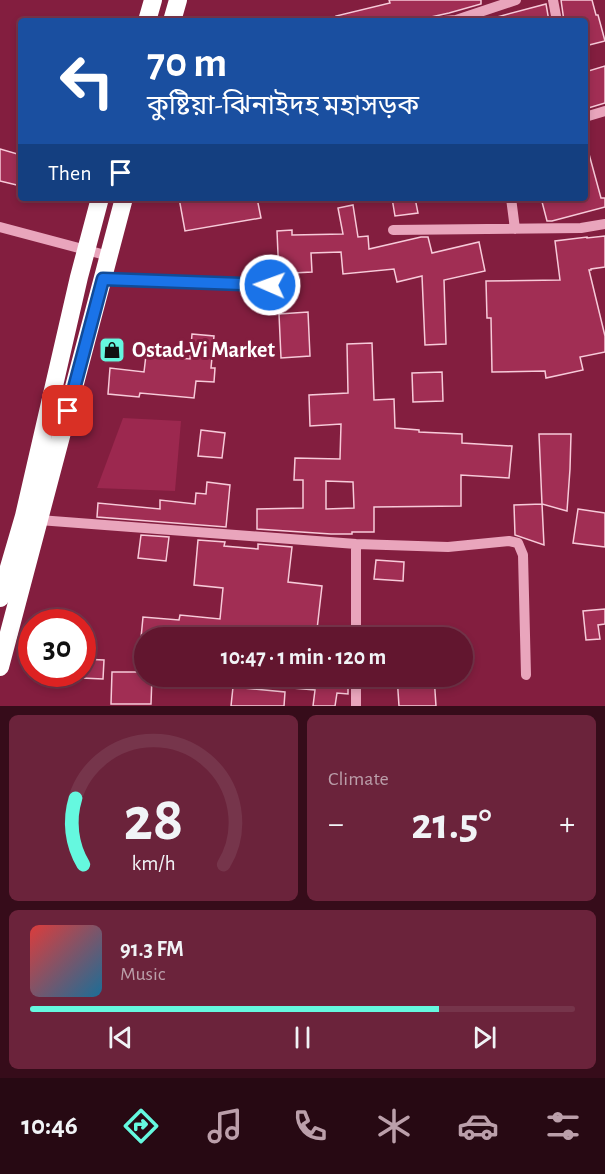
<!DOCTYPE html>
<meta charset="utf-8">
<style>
:root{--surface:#62162f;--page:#6b233b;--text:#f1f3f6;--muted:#bb9faa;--line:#76354b;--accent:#65f8df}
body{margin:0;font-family:"Alegreya Sans","Noto Sans Bengali",sans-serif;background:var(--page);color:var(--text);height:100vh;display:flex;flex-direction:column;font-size:22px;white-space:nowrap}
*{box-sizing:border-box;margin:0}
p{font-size:20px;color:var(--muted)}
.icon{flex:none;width:33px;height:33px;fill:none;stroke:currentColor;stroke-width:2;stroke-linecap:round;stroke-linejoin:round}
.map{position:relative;height:706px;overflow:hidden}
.sheet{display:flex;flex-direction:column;gap:9px;padding:9px;background:#360c1a;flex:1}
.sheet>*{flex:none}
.hud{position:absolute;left:18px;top:18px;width:570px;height:183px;border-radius:6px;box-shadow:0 3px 9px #0003,0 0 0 2px var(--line);background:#1a4fa0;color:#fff;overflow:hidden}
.speed{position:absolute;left:18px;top:609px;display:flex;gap:12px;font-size:30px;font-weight:700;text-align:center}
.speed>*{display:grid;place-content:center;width:78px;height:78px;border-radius:50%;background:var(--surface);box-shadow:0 3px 9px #0003,0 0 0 2px var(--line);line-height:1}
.speed .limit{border:9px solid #d22;background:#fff;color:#111}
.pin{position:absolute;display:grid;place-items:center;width:51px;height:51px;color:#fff;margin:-26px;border-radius:12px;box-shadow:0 3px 9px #0006}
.me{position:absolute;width:66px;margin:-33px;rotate:272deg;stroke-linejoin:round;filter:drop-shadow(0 0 4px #0008)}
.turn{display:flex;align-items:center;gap:21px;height:126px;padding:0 30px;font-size:27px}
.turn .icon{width:78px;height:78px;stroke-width:2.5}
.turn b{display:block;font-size:42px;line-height:51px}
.then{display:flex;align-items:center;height:57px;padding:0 30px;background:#0003;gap:12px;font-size:22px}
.big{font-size:45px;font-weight:600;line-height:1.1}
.sheet .tile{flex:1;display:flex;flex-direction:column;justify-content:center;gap:9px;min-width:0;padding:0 21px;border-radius:9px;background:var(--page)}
.sheet .dial{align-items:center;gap:0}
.dial svg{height:156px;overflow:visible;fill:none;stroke:var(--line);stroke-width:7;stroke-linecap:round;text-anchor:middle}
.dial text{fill:var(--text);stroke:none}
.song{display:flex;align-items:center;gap:18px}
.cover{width:72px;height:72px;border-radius:9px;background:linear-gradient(135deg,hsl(0 70% 55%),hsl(200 70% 35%))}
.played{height:6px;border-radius:3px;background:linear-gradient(90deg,var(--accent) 75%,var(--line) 75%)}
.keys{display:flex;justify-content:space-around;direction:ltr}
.heat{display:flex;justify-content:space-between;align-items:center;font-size:33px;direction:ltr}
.sheet .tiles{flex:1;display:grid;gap:9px;grid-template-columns:1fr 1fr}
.tile:last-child{grid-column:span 2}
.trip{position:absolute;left:134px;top:627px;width:339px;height:60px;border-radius:30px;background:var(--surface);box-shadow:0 3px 9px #0003,0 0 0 2px var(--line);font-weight:600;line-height:60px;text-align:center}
.tab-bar{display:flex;height:96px;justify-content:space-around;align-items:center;background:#270913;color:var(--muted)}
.tab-bar .icon{width:42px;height:42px}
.tab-bar .active{color:var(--accent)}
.tab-bar b{font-size:27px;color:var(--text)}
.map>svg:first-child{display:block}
.green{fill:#9c284f}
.building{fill:#a12e54;stroke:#f7cad9;stroke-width:1.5;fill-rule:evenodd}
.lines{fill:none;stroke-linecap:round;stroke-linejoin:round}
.minor{stroke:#e9a5bc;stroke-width:10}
.highway{stroke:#fff;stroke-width:18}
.route-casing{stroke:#114b97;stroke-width:15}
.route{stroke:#1a73e8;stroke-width:10}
.labels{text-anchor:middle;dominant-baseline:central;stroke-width:6;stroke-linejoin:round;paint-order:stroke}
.poi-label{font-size:22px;font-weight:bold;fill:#fff;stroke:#831e3f;text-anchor:start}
</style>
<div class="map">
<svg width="605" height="706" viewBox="0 0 605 706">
<rect width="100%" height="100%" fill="#831e3f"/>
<path class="green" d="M 123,418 L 181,421 L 175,491 L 97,488 Z"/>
<path class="building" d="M 389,0 L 481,0 L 481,4 L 449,13 L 413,21 L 337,21 L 336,16 L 390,3 Z
M 561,0 L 592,0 L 596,15 L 598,15 L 605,41 L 585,46 L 585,21 L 564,21 Z
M 546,4 L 549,21 L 498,21 L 497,17 Z
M 605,66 L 605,103 L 585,109 L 585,72 Z
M 0,149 L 21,155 L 21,186 L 0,181 Z
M 585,154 L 589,154 L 601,198 L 605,198 L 605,207 L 552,221 L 547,221 L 541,198 L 585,198 Z
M 179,198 L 257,198 L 261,218 L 185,231 Z
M 392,198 L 415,198 L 418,213 L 395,216 Z
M 353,205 L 358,237 L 368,236 L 369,249 L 421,237 L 428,237 L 432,253 L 479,242 L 485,271 L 444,280 L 446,344 L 425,345 L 422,276 L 397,282 L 394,269 L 343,274 L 341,252 L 311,253 L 312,272 L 293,273 L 293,277 L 279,277 L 277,231 L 292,230 L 292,235 L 343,234 L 338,208 Z
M 605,236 L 605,267 L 591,269 L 591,270 L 589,270 L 605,336 L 605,352 L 580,357 L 583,370 L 546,378 L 545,371 L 492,372 L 491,318 L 487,318 L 486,281 L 560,280 L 555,241 L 587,237 L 587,238 Z
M 308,312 L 310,356 L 281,358 L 279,314 Z
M 192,334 L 214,336 L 211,368 L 215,368 L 214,382 L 196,381 L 194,398 L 140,393 L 139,397 L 108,394 L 110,368 L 144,372 L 146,355 L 190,359 Z
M 372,343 L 374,400 L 394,399 L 395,428 L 419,430 L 419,432 L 462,434 L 462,443 L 512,446 L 509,478 L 461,475 L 461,506 L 374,507 L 374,532 L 352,532 L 352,534 L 331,534 L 257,529 L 257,509 L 303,508 L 303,480 L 294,480 L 295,458 L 340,459 L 341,424 L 310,426 L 309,395 L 348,393 L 347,344 ZM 326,481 L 353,482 L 354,508 L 326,509 Z
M 442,372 L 443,401 L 413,402 L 412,373 Z
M 201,430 L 225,433 L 222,458 L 198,456 Z
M 539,434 L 571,434 L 570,469 L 567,511 L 542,504 Z
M 207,482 L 230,485 L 226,527 L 97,517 L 98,503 L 160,509 L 160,500 L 195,504 L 196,493 L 206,494 Z
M 542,504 L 544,545 L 515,535 L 514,505 Z
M 578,509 L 605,513 L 605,547 L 573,543 Z
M 141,535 L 169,537 L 166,561 L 138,558 Z
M 198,540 L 225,542 L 224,546 L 258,549 L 258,544 L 292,547 L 288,582 L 322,586 L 316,638 L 141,638 L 143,617 L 179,620 L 180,615 L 220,619 L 223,588 L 194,585 Z
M 376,560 L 404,562 L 403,581 L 374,579 Z
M 605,609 L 605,624 L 598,625 L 600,639 L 586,640 L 583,611 Z
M 82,659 L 104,660 L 103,679 L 82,678 Z
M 112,672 L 144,672 L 144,676 L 152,676 L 151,704 L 111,704 Z
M 270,676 L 348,676 L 348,694 L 337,693 L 335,706 L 313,706 L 315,690 L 270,686 Z
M 397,676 L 434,676 L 436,706 L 399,706 Z
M 233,687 L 285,692 L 284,706 L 231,706 Z"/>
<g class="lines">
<path class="minor" d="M 553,0 L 557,21
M 444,21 L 456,20 L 516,0
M 585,117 L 605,111
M 511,198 L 515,229
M 0,227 L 109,256
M 393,230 L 581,228 L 605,224
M 103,279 L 270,285
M 39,520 L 356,544 L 448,547 L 509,541 L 518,543 L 523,555 L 526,675
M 356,544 L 356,638
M 356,676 L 356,706"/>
<path class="highway" d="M 147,21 L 153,0
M 172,21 L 178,0
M 0,598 L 24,516 L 79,277 L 100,198
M 0,667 L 124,198"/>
</g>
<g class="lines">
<g class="route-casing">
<path id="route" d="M 68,411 L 103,279 L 270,285"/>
</g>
<use href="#route" class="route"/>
</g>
<defs>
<g id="shop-square" transform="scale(1.35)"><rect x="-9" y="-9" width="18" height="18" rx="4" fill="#65f8df" stroke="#831e3f"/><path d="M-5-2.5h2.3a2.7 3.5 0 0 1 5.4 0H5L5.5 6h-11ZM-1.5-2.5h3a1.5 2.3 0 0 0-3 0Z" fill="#111"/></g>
</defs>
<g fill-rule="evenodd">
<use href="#shop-square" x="112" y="350"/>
</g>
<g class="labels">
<g class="poi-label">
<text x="132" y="350">Ostad-Vi Market</text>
</g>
</g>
</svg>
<div class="speed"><div class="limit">30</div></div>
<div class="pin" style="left:68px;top:411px;background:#d93025"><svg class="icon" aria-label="arrive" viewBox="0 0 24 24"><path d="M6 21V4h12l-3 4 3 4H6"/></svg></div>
<svg class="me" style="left:270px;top:285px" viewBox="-20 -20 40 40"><circle r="17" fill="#1a73e8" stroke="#fff" stroke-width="3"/><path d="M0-11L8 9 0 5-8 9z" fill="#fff"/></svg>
<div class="trip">10:47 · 1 min · 120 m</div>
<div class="hud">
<div class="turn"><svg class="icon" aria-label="left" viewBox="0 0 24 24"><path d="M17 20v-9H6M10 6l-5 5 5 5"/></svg><div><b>70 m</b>কুষ্টিয়া-ঝিনাইদহ মহাসড়ক</div></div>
<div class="then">Then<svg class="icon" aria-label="arrive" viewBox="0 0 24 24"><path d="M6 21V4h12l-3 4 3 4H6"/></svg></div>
</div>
</div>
<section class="sheet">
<div class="tiles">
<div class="tile dial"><svg viewBox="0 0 100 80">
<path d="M14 69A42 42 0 1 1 86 69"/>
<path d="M14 69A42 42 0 0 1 10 35" stroke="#65f8df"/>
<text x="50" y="56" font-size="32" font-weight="700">28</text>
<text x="50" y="72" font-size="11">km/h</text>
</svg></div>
<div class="tile"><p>Climate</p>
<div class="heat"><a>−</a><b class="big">21.5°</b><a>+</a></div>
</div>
<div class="tile">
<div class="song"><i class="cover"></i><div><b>91.3 FM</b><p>Music</p></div></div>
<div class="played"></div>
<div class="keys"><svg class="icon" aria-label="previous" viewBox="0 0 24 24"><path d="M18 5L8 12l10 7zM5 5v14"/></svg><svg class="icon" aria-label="pause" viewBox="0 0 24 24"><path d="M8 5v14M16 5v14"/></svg><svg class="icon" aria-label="next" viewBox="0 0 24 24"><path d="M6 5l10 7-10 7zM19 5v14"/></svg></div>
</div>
</div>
</section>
<nav class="tab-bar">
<b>10:46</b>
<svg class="icon active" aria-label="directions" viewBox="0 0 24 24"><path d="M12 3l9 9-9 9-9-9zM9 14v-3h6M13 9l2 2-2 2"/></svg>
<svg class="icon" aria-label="music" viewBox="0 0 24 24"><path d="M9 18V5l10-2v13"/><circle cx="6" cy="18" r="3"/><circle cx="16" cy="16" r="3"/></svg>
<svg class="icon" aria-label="phone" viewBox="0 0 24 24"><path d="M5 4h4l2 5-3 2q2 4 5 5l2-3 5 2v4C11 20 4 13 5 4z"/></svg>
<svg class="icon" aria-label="climate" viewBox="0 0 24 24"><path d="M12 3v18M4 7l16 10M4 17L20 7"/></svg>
<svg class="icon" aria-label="car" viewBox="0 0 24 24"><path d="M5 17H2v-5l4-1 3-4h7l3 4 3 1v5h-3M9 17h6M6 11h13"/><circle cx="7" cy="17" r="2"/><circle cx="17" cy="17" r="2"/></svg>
<svg class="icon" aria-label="filters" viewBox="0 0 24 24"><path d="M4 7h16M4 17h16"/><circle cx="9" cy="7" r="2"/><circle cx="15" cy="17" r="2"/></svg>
</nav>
